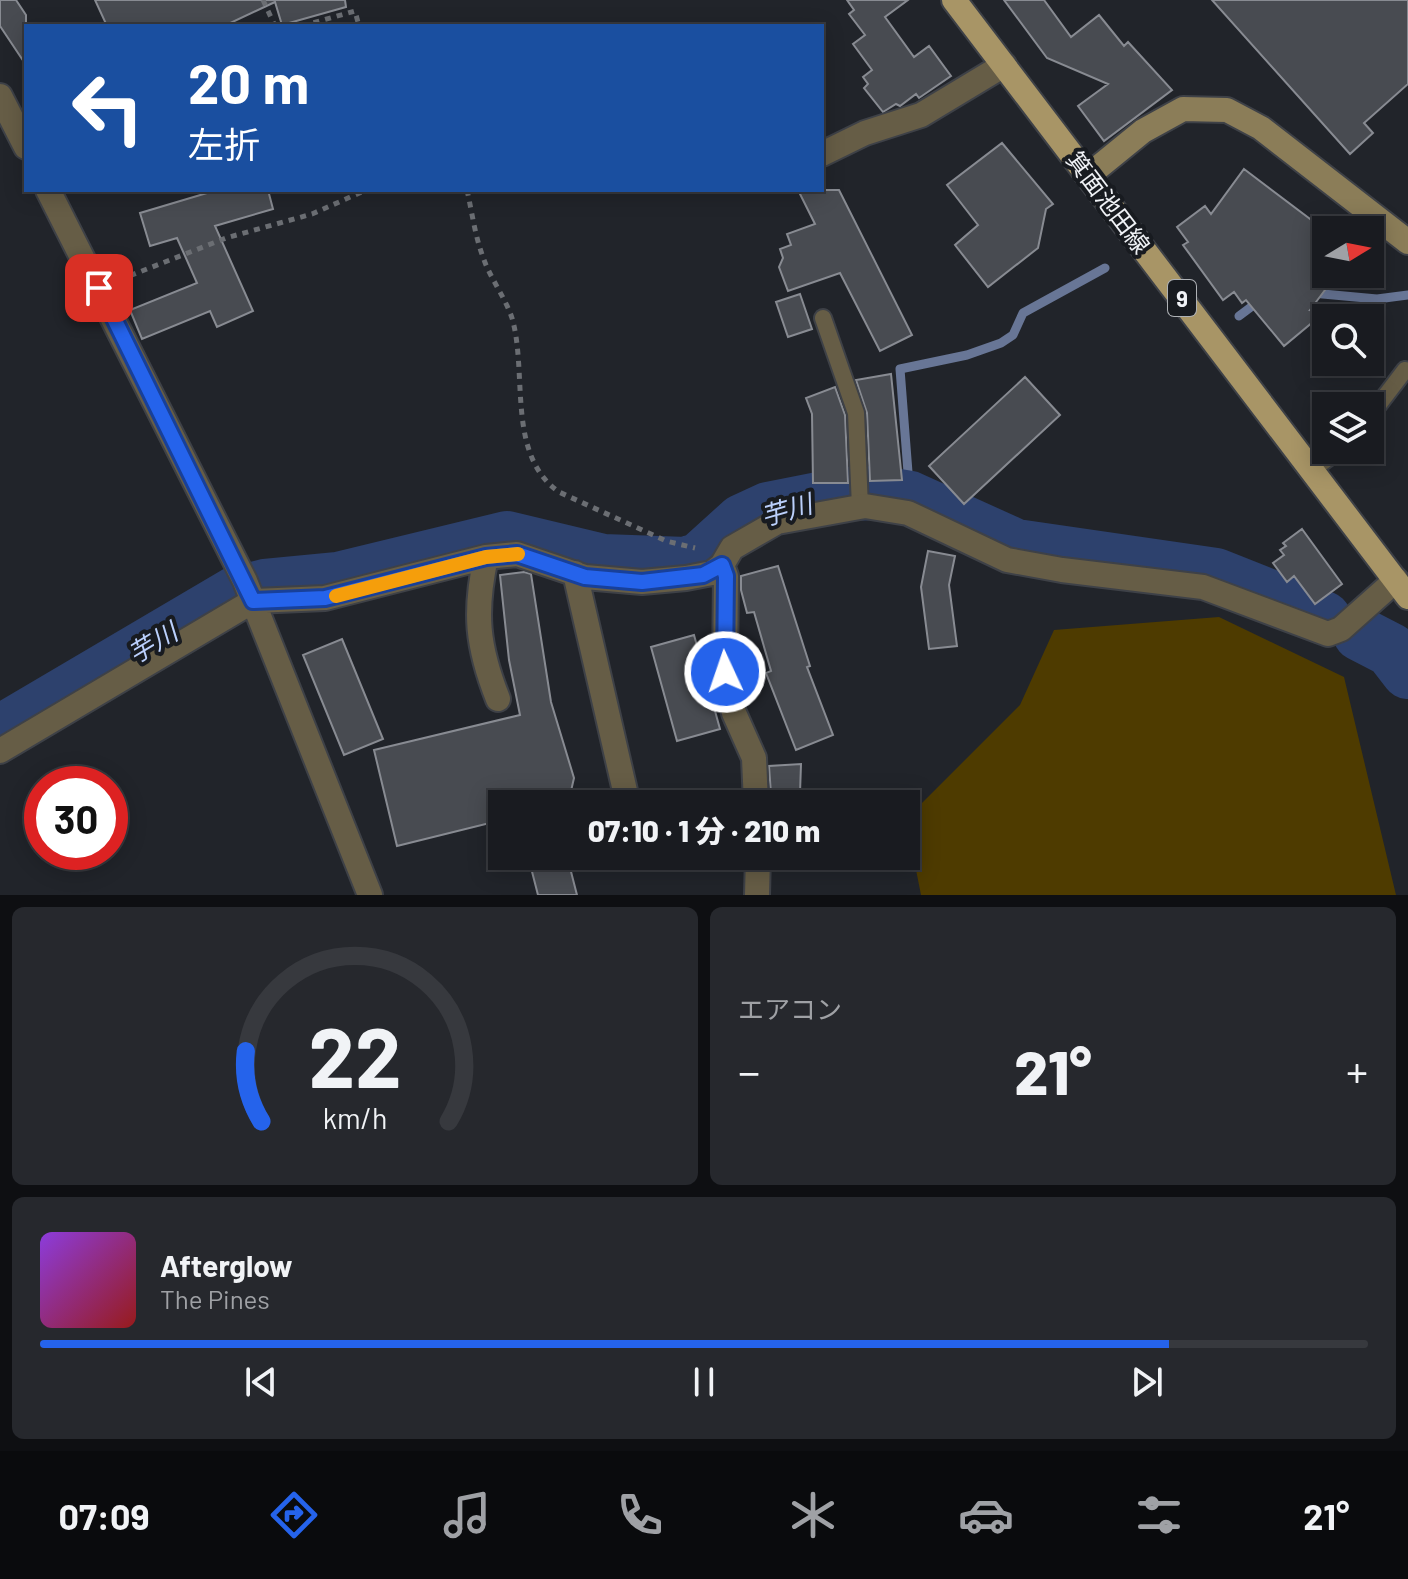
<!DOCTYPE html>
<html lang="ja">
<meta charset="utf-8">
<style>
:root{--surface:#191b20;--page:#26282d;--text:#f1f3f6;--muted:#9fa1a5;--line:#37393e;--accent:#2563eb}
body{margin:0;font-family:Barlow,"Noto Sans JP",sans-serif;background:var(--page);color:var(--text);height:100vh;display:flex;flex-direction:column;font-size:30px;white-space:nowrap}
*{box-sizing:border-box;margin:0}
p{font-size:26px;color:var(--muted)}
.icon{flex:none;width:44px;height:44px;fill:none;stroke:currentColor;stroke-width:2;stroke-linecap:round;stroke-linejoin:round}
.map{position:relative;height:895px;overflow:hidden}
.side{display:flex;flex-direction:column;gap:12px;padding:12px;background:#0e0f12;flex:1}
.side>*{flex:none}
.top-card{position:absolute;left:24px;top:24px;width:800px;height:168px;border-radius:0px;box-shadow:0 4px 20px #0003,0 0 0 2px var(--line);background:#1a4fa0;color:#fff;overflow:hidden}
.needle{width:52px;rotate:80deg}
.controls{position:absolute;left:1312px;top:216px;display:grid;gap:16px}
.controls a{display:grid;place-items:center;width:72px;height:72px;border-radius:0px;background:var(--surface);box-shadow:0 4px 20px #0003,0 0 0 2px var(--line);font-size:40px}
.speed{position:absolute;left:24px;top:766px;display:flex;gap:16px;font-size:40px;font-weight:700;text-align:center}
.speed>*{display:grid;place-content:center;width:104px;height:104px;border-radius:50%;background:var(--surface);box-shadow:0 4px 20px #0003,0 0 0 2px var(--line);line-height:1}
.speed .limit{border:12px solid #d22;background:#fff;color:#111}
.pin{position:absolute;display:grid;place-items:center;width:68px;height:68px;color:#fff;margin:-34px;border-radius:16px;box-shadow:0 4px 12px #0006}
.me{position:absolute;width:88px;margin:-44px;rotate:357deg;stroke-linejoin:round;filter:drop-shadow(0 0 6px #0008)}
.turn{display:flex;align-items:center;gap:28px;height:168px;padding:0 32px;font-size:36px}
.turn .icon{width:104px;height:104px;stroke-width:2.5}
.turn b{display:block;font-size:56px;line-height:68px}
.big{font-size:60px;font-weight:800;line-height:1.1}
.side .tile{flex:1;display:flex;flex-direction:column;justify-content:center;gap:12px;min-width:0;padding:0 28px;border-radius:12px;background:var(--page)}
.side .dial{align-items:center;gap:0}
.dial svg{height:208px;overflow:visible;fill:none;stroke:var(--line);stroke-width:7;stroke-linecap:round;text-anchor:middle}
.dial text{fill:var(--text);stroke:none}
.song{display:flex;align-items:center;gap:24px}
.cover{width:96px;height:96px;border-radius:12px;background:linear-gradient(135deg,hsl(270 70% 55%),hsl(0 70% 35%))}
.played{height:8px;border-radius:4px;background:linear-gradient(90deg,var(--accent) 85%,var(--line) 85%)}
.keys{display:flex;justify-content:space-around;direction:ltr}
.heat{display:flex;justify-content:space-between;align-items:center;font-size:44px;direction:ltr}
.side .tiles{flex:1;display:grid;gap:12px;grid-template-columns:1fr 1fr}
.tile:last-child{grid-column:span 2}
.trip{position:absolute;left:488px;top:790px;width:432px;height:80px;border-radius:0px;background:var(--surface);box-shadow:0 4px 20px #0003,0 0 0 2px var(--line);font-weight:800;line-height:80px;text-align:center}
.dock{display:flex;height:128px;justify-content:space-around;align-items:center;background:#0a0b0d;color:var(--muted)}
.dock .icon{width:56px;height:56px}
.dock .current{color:var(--accent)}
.dock b{font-size:36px;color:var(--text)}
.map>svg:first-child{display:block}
.green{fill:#4e3b00}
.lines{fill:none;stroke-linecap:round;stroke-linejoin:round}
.stream{stroke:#687696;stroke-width:9}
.river{stroke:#2d416d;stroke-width:54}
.building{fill:#484b51;stroke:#888b92;stroke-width:2}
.lane-casing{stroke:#3e4147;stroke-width:20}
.street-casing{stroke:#3e4147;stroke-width:28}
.secondary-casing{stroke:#3e4147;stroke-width:28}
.primary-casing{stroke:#3e4147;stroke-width:28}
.path{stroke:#6b6e73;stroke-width:5;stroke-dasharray:6 6;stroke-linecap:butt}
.lane{stroke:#665d46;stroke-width:16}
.street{stroke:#665d46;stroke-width:24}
.secondary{stroke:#8b7d58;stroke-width:24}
.primary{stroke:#a89566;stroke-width:24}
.route-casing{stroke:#184099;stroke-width:20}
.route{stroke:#2563eb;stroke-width:14}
.slow{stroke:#f59e0b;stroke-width:14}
.labels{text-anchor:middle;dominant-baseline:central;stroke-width:8;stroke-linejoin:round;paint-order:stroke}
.shield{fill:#181b20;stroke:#afb2b6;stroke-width:2}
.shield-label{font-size:22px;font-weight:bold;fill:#f0f2f6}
.street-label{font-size:24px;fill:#f0f2f6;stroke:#181b20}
.water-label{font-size:26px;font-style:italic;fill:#bbd0fc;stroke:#181b20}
</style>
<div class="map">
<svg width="1408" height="895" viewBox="0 0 1408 895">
<rect width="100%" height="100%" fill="#21242a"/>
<path class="green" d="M 1219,617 L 1344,677 L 1396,895 L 921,895 L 906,819 L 1020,705 L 1054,630 Z"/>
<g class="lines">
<path class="stream" d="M 1312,293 L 1377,299 L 1408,295
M 1239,316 L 1259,301
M 910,498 L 900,369 L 967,355 L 1001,343 L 1013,335 L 1023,313 L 1105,268"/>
<path class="river" d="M 1360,634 L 1391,650 L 1408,672
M 0,732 L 236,593 L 265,586 L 338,579 L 507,538 L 603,561 L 686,564 L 700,559 L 742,521 L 768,509 L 844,494 L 880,493 L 910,498 L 1016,546 L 1216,575 L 1324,618"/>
</g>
<path class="building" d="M 0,0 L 16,0 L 26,15 L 26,65 L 0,26 Z
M 95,0 L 345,0 L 346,7 L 282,25 L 275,2 L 224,26 L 107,26 Z
M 847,0 L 908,0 L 885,17 L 914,57 L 929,46 L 951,76 L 919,98 L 916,94 L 900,106 L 896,104 L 883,112 L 864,88 L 868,84 L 863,77 L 872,70 L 853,44 L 865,35 L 849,14 L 854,10 Z
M 1004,0 L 1044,0 L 1071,37 L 1099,15 L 1124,46 L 1128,42 L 1172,90 L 1104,141 L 1078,106 L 1108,84 L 1047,58 Z
M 1212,0 L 1408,0 L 1408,84 L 1364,123 L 1373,133 L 1350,154 Z
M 1002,143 L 1053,204 L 1046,209 L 1038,248 L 988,287 L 955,245 L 978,225 L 947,185 Z
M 1244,169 L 1326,231 L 1326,274 L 1337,274 L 1310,310 L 1326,311 L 1284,346 L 1246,300 L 1242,303 L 1234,292 L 1223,300 L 1183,245 L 1188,242 L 1177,227 L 1205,206 L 1211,214 Z
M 217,190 L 268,190 L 273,209 L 215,226 L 253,311 L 217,327 L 210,311 L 142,339 L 130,310 L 197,283 L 177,238 L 150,246 L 140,213 Z
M 798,190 L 839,190 L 912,335 L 880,351 L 840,273 L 788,291 L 779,267 L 783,258 L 780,249 L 791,245 L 787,234 L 815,224 Z
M 800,294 L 812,329 L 788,337 L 776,302 Z
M 891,374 L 902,480 L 870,481 L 867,413 L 856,380 Z
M 1025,377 L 1060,415 L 964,504 L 929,466 Z
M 835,387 L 845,415 L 848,483 L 813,483 L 812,414 L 806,398 Z
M 1302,529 L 1342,584 L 1315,604 L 1294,576 L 1287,582 L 1273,563 L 1284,555 L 1280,550 L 1286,546 L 1283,543 Z
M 928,551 L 955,556 L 949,585 L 957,646 L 929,649 L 921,587 Z
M 778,566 L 810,666 L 807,667 L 833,735 L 796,750 L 766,673 L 771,671 L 754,612 L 747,613 L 741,590 L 741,576 Z
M 524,572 L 531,574 L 551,702 L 574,778 L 568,804 L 502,804 L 502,820 L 397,846 L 374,750 L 520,715 L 509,660 L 500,575 Z
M 694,635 L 720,729 L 677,741 L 651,647 Z
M 342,639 L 383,739 L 344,755 L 303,655 Z
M 801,764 L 800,793 L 771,794 L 769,766 Z
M 528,856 L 567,856 L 577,895 L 538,895 Z"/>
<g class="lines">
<g class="lane-casing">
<path id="lane" d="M 823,318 L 856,413 L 860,507
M 1370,416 L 1405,370
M 1312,470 L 1339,450"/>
</g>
<g class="street-casing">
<path id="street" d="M 0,96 L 26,147
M 822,154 L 865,133 L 921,115 L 1004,65
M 48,190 L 245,581 L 370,895
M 486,557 C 474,612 477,646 498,699
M 722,565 L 726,576 L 725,672 L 734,713 L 754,758 L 756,804
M 575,573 L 628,804
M 0,751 L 253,601 L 325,598 L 486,557 L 517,554 L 585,577 L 642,582 L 686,578 L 712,573 L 722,565 L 732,548 L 777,522 L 865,506 L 908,513 L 1007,560 L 1062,570 L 1203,587 L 1328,634 L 1341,629 L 1396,580
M 757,895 L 758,856"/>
</g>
<g class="secondary-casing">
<path id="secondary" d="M 1089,175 L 1143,131 L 1183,109 L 1227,110 L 1261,128 L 1408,242"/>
</g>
<g class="primary-casing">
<path id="primary" d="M 954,0 L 1408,597"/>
</g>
<path class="path" d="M 263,0 L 275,26
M 302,26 L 355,11 L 359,26
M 467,190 C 472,212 475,236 483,257 C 490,278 505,297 512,318 C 528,373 506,455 559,492 L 666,541 L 695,548
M 119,280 L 226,238 L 312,214 L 366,190"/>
<use href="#lane" class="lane"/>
<use href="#street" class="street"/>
<use href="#secondary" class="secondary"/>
<use href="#primary" class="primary"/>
</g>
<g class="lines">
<g class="route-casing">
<path id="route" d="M 99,288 L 253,601 L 325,598 L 486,557 L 517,554 L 585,577 L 642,582 L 703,575 L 722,565 L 726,576 L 725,672"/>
</g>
<use href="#route" class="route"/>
<path class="slow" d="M 336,596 L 486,557 L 518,554"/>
</g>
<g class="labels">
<rect class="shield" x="1168" y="280" width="28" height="36" rx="6"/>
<g class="shield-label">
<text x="1182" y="298">9</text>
</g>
<g class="street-label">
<text transform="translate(1109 202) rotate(53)">箕面池田線</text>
</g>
<g class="water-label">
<text transform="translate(786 509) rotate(-16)">芋川</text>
<text transform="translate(152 642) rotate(-31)">芋川</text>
</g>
</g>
</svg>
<div class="controls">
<a><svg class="needle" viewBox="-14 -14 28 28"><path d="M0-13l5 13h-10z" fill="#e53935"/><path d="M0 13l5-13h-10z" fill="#9fa1a5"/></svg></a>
<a><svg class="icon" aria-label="search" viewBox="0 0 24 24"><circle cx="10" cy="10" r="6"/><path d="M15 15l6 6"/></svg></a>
<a><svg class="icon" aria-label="layers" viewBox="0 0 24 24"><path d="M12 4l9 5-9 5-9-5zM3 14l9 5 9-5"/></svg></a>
</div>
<div class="speed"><div class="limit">30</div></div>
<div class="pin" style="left:99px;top:288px;background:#d93025"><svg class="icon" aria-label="arrive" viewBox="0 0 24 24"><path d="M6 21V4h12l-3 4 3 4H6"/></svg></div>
<svg class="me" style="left:725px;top:672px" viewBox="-20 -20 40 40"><circle r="17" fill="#2563eb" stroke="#fff" stroke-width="3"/><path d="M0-11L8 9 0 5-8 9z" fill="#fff"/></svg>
<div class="trip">07:10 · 1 分 · 210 m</div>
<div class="top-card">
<div class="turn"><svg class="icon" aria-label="left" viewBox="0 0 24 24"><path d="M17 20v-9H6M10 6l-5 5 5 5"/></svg><div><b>20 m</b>左折</div></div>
</div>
</div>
<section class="side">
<div class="tiles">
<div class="tile dial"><svg viewBox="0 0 100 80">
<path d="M14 69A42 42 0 1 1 86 69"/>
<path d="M14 69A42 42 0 0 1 8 42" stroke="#2563eb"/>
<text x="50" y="56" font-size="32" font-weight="700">22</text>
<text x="50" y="72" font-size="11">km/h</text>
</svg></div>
<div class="tile"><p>エアコン</p>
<div class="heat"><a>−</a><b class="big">21°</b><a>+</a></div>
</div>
<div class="tile">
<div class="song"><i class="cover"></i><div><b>Afterglow</b><p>The Pines</p></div></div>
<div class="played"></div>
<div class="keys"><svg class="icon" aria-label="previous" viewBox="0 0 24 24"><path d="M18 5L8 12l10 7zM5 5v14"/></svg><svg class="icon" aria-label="pause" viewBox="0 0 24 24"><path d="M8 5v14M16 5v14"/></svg><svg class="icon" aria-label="next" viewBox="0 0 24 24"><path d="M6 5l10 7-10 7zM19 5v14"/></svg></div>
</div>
</div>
</section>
<nav class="dock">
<b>07:09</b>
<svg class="icon current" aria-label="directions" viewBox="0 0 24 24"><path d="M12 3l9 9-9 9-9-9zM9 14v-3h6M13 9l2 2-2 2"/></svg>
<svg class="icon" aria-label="music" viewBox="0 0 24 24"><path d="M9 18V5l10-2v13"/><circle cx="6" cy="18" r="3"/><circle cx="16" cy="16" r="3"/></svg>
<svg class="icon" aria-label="phone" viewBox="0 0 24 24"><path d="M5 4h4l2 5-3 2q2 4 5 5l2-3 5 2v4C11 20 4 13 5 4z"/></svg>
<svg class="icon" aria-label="climate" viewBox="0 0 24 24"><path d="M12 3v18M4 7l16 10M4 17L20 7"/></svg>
<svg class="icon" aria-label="car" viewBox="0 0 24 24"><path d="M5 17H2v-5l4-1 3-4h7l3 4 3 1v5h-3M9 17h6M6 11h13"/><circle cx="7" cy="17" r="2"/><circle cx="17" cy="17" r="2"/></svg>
<svg class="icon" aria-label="filters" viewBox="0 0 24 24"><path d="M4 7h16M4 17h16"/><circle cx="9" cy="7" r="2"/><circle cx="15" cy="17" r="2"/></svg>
<b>21°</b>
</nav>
